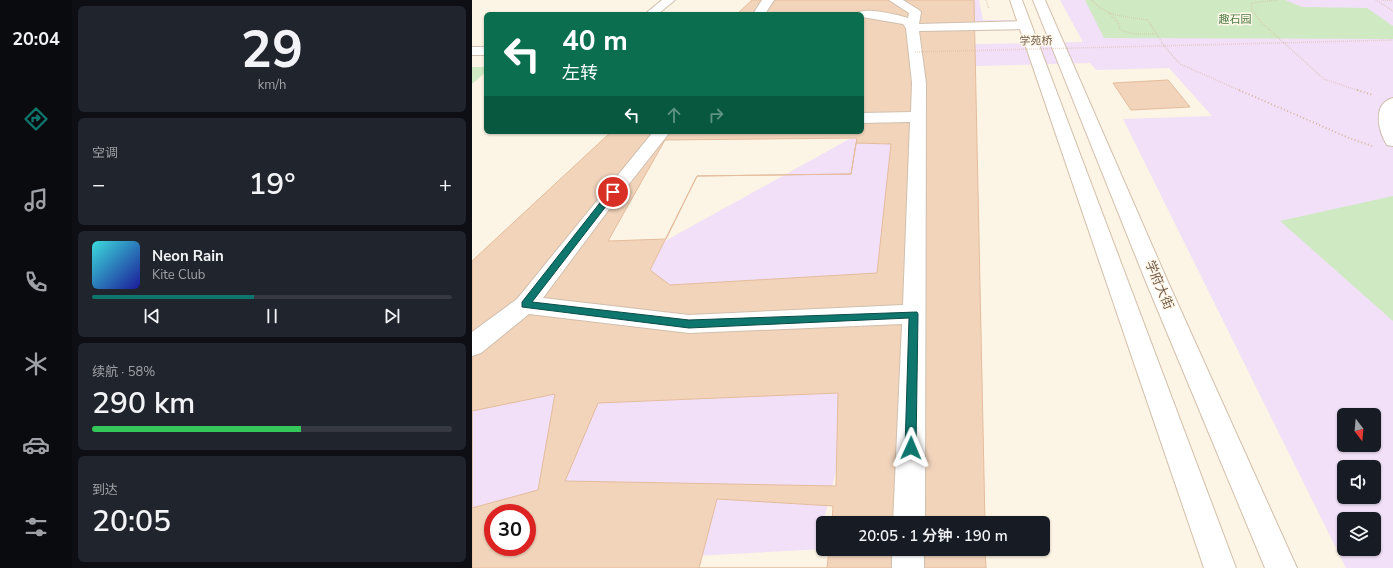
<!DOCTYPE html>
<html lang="zh">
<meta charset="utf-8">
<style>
:root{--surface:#171b24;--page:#20242c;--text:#f1f3f6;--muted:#9ea1a6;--line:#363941;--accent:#0f766e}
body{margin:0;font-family:"Nunito Sans","Noto Sans SC",sans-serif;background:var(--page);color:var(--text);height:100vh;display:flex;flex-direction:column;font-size:15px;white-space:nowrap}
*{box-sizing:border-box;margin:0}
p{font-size:13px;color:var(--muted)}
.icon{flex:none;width:22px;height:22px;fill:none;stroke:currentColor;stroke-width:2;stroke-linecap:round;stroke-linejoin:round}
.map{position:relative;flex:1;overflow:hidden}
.sheet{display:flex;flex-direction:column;gap:6px;padding:6px;background:#0d0f14;width:400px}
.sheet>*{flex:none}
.banner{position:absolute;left:12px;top:12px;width:380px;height:122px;border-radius:6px;box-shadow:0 1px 3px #0004;background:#0b6e4f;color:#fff;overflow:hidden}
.needle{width:26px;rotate:164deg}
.controls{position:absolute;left:865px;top:408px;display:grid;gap:8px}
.controls a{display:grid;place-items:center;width:44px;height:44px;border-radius:6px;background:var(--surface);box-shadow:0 1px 3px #0004;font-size:20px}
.speed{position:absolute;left:12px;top:504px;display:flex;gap:8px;font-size:20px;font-weight:700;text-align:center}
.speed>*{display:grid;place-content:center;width:52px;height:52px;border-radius:50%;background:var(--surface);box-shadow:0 1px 3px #0004;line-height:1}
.speed .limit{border:6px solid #d22;background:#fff;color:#111}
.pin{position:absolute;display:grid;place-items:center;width:34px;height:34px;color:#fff;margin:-17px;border:2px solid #fff;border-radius:50%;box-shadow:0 1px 4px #0007}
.me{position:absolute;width:44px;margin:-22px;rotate:1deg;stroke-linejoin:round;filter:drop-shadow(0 0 3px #0008)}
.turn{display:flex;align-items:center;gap:14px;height:84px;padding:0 12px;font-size:18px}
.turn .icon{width:52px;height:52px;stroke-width:2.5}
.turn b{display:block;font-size:28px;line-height:34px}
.lanes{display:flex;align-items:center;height:38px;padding:0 12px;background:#0003;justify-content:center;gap:20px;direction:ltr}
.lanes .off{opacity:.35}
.big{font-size:30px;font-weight:600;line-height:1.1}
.sheet .tile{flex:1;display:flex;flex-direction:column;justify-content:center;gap:6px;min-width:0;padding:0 14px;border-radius:6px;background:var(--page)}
.sheet .dial{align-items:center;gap:0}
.dial b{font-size:52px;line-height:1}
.song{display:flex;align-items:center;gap:12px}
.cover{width:48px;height:48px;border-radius:6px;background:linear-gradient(135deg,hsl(180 70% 55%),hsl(240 70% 35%))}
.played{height:4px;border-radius:2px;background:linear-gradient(90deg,var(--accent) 45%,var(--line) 45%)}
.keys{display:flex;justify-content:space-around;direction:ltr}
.heat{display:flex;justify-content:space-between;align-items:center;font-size:22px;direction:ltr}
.charge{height:6px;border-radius:3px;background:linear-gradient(90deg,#34c759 58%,var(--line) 0)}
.trip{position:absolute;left:344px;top:516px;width:234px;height:40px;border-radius:6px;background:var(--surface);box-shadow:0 1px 3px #0004;font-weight:600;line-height:40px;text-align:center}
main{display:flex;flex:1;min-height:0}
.tabs{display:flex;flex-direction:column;width:72px;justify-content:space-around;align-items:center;background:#090b0e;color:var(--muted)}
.tabs .icon{width:28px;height:28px}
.tabs .active{color:var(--accent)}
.tabs b{font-size:18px;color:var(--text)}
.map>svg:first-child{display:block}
.education{fill:#f1e0f8;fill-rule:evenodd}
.green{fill:#cfeac2}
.building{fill:#f2d4bb;stroke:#e4bc9c;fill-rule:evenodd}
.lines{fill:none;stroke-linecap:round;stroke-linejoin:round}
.minor-casing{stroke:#d0bfad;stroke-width:2}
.secondary-casing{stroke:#d3bfaa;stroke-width:2}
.path-far1{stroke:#d6b89e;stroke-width:1.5;stroke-dasharray:0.5 1.5;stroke-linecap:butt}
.path{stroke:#d6b89e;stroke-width:2;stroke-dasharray:1 2.5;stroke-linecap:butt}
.minor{fill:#fff;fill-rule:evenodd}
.secondary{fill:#fff;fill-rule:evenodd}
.path-bridge{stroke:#d6b89e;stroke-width:1.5;stroke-dasharray:0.5 1.5;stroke-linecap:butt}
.route{fill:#0f766e;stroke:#0a4d48}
.labels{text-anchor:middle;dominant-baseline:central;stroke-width:3;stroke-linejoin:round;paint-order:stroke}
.far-park-label{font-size:11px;fill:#4e7a42;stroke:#fff8ea}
.far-street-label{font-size:11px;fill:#745c49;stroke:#fff8ea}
.street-label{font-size:13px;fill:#745c49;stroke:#fff8ea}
</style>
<main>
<nav class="tabs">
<b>20:04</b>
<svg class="icon active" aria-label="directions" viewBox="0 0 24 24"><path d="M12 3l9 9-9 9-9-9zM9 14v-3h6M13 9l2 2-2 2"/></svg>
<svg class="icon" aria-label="music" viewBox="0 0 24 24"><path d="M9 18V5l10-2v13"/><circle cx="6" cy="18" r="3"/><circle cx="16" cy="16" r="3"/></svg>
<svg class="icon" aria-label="phone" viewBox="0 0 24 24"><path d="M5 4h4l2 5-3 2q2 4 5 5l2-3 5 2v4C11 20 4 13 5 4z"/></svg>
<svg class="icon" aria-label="climate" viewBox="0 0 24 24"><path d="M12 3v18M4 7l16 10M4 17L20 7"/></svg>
<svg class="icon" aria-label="car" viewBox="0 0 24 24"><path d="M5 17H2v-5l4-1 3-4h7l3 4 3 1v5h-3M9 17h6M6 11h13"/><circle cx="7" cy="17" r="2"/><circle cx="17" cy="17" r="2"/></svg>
<svg class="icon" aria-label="filters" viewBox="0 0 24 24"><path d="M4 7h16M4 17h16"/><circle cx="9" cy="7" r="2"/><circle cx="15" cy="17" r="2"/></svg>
</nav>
<section class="sheet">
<div class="tile dial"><b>29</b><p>km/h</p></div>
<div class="tile"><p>空调</p>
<div class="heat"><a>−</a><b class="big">19°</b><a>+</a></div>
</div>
<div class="tile">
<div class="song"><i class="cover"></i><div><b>Neon Rain</b><p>Kite Club</p></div></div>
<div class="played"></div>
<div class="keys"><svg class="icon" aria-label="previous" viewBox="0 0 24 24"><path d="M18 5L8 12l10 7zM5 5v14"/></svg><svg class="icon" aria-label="pause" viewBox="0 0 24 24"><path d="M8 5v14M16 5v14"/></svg><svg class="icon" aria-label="next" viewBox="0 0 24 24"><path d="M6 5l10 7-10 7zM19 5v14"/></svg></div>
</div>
<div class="tile"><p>续航 · 58%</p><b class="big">290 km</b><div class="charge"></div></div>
<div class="tile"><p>到达</p><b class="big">20:05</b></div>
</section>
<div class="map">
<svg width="921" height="568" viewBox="0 0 921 568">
<rect width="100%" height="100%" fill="#fcf4e4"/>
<path class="education" d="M 287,0 L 507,0 L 511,20 L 541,20 L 544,30 L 468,30 L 469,45 L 611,42 L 588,0 L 921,0 L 921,568 L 874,568 L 651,119 L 740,116 L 697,68 L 624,70 L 618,63 L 465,67 L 351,523 L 351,549 L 0,568 L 0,348 L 390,132 L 390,14 ZM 872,415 L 902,415 L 902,445 L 872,445 ZM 872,467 L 902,467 L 902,497 L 872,497 ZM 21,513 L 55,513 L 55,547 L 21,547 ZM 872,519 L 902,519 L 902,549 L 872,549 Z"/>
<path class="green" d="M 613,0 L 813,0 L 830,7 L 895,8 L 921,26 L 921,39 L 632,38 Z
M 0,67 L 14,67 L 14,72 L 0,84 Z
M 921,196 L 921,321 L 808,221 Z"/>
<path class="building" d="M 280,0 L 502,0 L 513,523 L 351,523 L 351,549 L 513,549 L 514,568 L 0,568 L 0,261 L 139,132 L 390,132 L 390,14 L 265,14 ZM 21,513 L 55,513 L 55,547 L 21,547 Z
M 696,80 L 718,107 L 659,110 L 641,83 Z
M 385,138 L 379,174 L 225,176 L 194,239 L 136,241 L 193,140 Z
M 384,143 L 419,144 L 405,273 L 198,285 L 178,270 L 225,176 L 379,174 Z
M 366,393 L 364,486 L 93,481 L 126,403 Z
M 83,394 L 66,490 L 0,508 L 0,411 Z
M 245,499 L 361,506 L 360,523 L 351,523 L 351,549 L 357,549 L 355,568 L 227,568 Z"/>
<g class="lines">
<g class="minor-casing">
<path id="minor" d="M 190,0 L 203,0 L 186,14 L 173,14 Z
M 290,0 L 302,0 L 293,14 L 281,14 Z
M 417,0 L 431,0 L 447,10 L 449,12 L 447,24 L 553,21 L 559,25 L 553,29 L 447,31 L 454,83 L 453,523 L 421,523 L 430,324 L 217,333 L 57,314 L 9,353 L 0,356 L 0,332 L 45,299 L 181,132 L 198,132 L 138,208 L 71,298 L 217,315 L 431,305 L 438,122 L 390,123 L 390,113 L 439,112 L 440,83 L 434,28 L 431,24 L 390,17 L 390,14 L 384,14 C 391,6 426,15 436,18 L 437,13 Z
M 0,47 L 14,47 L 14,55 L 0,55 Z
M 921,98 L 921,146 L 915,145 C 906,131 900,103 921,98 Z
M 420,549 L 452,549 L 452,568 L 420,568 Z"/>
</g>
<g class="secondary-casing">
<path id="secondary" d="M 538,0 L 550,0 L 764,568 L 732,568 Z
M 561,0 L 573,0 L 696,282 L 825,568 L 793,568 L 674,282 Z"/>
</g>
<path class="path-far1" d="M 514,0 L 517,9
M 620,0 C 634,17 656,17 676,20 L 692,46 L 708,64 L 769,91
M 806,0 L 779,3 L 780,10 L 790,23 L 852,79 L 888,91
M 904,0 L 921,11
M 909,0 L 921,1
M 637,13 L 646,22 L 648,30 L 663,34 L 684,34
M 685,46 L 921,40"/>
<path class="path" d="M 767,90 L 877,138 L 900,146
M 885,90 L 901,95"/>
<use href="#minor" class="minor"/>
<use href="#secondary" class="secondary"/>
<path class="path-bridge" d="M 443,52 L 685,46"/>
</g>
<path class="route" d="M 138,190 L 145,192 L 60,302 L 217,320 L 445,312 L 446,314 L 444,448 L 443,452 L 439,454 L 434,452 L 433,448 L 437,318 L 217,328 L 50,307 L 50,302 Z"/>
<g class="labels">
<g class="far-park-label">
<text x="763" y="19">趣石园</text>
</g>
<g class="far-street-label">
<text transform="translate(564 41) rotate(-1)">学苑桥</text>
</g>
<g class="street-label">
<text transform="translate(687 285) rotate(67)">学府大街</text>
</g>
</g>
</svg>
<div class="controls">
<a><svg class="needle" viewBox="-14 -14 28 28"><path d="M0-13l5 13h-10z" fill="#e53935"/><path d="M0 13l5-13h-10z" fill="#9ea1a6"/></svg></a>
<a><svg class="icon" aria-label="sound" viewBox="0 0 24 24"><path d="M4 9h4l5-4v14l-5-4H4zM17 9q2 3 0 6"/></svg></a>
<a><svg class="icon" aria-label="layers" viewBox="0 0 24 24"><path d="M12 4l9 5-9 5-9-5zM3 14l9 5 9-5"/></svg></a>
</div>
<div class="speed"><div class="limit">30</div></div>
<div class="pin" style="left:141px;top:192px;background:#d93025"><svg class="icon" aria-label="arrive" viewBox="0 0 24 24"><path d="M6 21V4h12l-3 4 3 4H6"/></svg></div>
<svg class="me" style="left:439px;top:448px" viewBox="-20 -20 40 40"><path d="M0-17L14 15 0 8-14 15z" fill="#0f766e" stroke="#fff" stroke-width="4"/></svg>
<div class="trip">20:05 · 1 分钟 · 190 m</div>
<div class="banner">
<div class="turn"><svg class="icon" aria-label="left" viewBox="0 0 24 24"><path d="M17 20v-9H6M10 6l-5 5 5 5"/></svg><div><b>40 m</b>左转</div></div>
<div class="lanes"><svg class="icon" aria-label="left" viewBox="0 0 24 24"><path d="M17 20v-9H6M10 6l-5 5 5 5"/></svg><svg class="icon off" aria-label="ahead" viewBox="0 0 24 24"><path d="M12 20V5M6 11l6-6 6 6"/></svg><svg class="icon off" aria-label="right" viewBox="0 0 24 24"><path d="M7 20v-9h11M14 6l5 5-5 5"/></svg></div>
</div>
</div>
</main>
